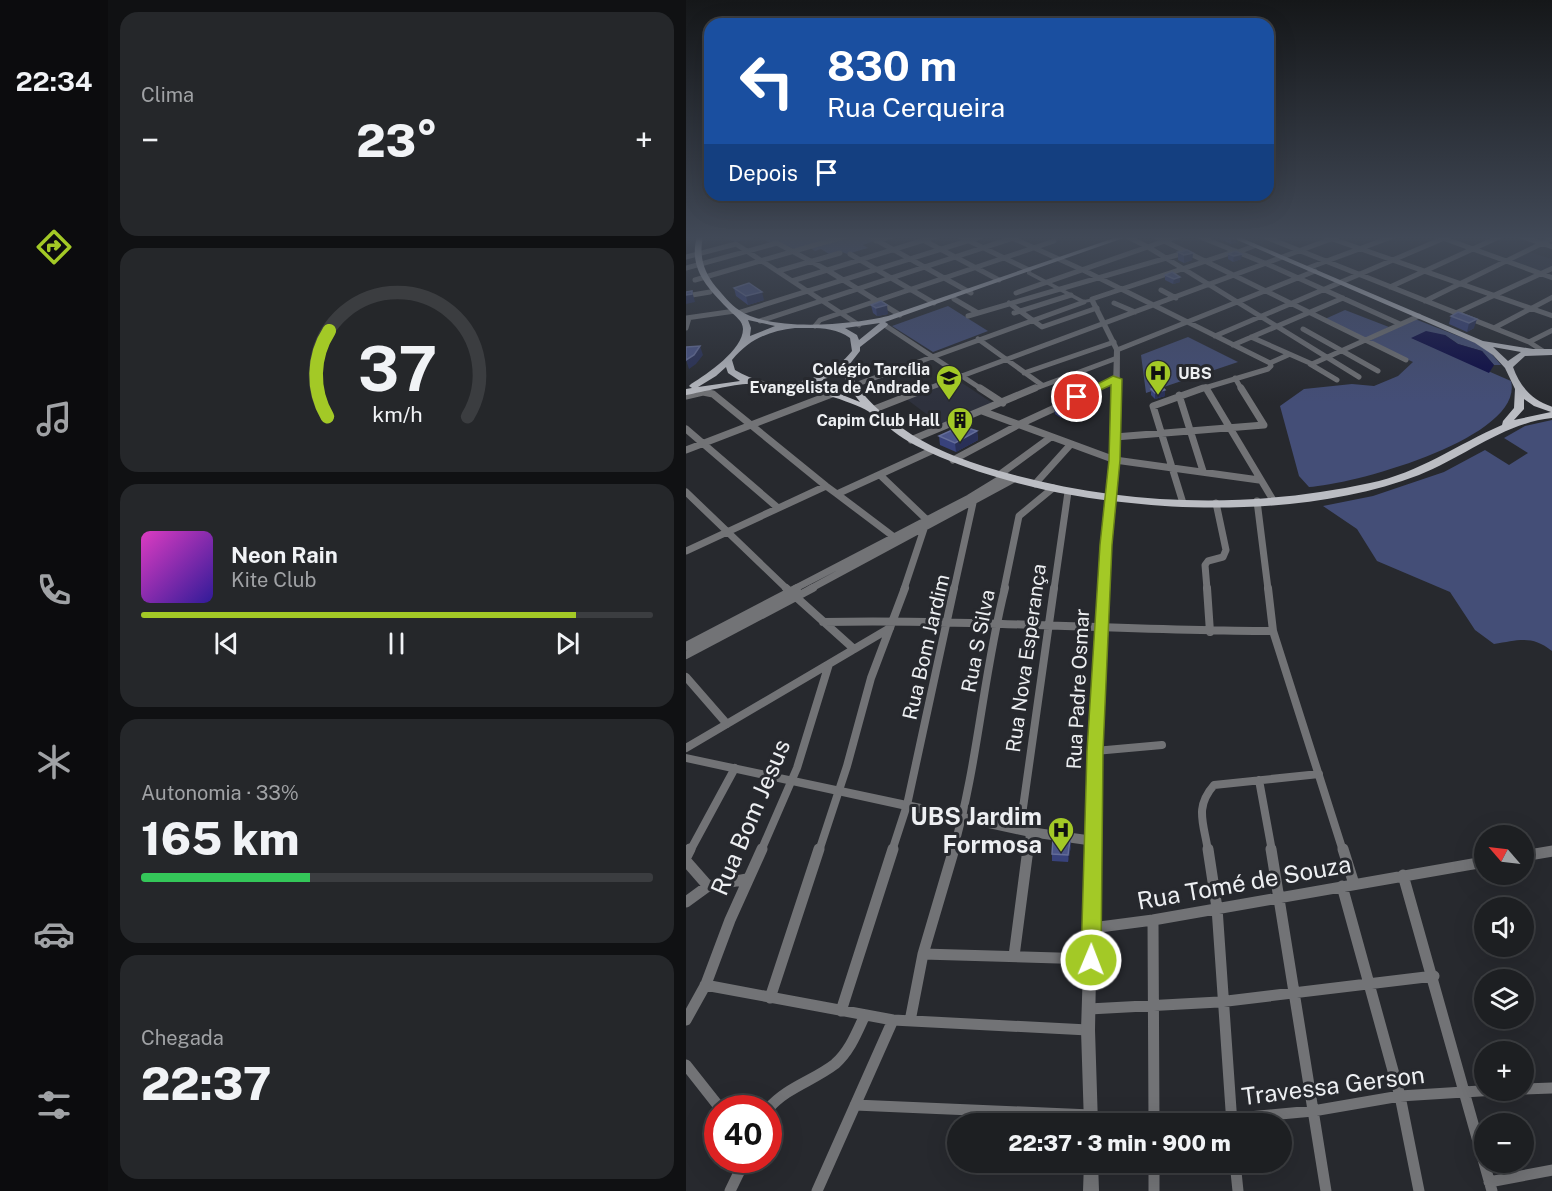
<!DOCTYPE html>
<html lang="pt">
<meta charset="utf-8">
<style>
:root{--surface:#1d1f22;--page:#25272a;--text:#f1f3f6;--muted:#a0a2a5;--line:#3b3d40;--accent:#a3c926}
body{margin:0;font-family:"Public Sans",sans-serif;background:var(--page);color:var(--text);height:100vh;display:flex;flex-direction:column;font-size:22px;white-space:nowrap}
*{box-sizing:border-box;margin:0}
p{font-size:20px;color:var(--muted)}
.icon{flex:none;width:33px;height:33px;fill:none;stroke:currentColor;stroke-width:2;stroke-linecap:round;stroke-linejoin:round}
.map{position:relative;flex:1;overflow:hidden}
.side{display:flex;flex-direction:column;gap:12px;padding:12px;background:#101113;width:578px}
.side>*{flex:none}
.top-card{position:absolute;left:18px;top:18px;width:570px;height:183px;border-radius:18px;box-shadow:0 6px 24px #0002,0 0 0 2px var(--line);background:#1a4fa0;color:#fff;overflow:hidden}
.needle{width:39px;rotate:298deg}
.buttons{position:absolute;left:788px;top:825px;display:grid;gap:12px}
.buttons a{display:grid;place-items:center;width:60px;height:60px;border-radius:50%;background:var(--surface);box-shadow:0 6px 24px #0002,0 0 0 2px var(--line);font-size:30px}
.speed{position:absolute;left:18px;top:1095px;display:flex;gap:12px;font-size:30px;font-weight:700;text-align:center}
.speed>*{display:grid;place-content:center;width:78px;height:78px;border-radius:50%;background:var(--surface);box-shadow:0 6px 24px #0002,0 0 0 2px var(--line);line-height:1}
.speed .limit{border:9px solid #d22;background:#fff;color:#111}
.pin{position:absolute;display:grid;place-items:center;width:51px;height:51px;color:#fff;margin:-26px;border:3px solid #fff;border-radius:50%;box-shadow:0 2px 6px #0007}
.me{position:absolute;width:66px;margin:-33px;rotate:1deg;stroke-linejoin:round;filter:drop-shadow(0 0 4px #0008)}
.turn{display:flex;align-items:center;gap:21px;height:126px;padding:0 24px;font-size:27px}
.turn .icon{width:78px;height:78px;stroke-width:2.5}
.turn b{display:block;font-size:42px;line-height:51px}
.then{display:flex;align-items:center;height:57px;padding:0 24px;background:#0003;gap:12px;font-size:22px}
.big{font-size:45px;font-weight:800;line-height:1.1}
.side .tile{flex:1;display:flex;flex-direction:column;justify-content:center;gap:9px;min-width:0;padding:0 21px;border-radius:18px;background:var(--page)}
.side .dial{align-items:center;gap:0}
.dial svg{height:156px;overflow:visible;fill:none;stroke:var(--line);stroke-width:7;stroke-linecap:round;text-anchor:middle}
.dial text{fill:var(--text);stroke:none}
.song{display:flex;align-items:center;gap:18px}
.cover{width:72px;height:72px;border-radius:9px;background:linear-gradient(135deg,hsl(310 70% 55%),hsl(250 70% 35%))}
.played{height:6px;border-radius:3px;background:linear-gradient(90deg,var(--accent) 85%,var(--line) 85%)}
.keys{display:flex;justify-content:space-around;direction:ltr}
.heat{display:flex;justify-content:space-between;align-items:center;font-size:33px;direction:ltr}
.charge{height:9px;border-radius:4px;background:linear-gradient(90deg,#34c759 33%,var(--line) 0)}
.trip{position:absolute;left:261px;top:1113px;width:345px;height:60px;border-radius:30px;background:var(--surface);box-shadow:0 6px 24px #0002,0 0 0 2px var(--line);font-weight:800;line-height:60px;text-align:center}
main{display:flex;flex:1;min-height:0}
.tab-bar{display:flex;flex-direction:column;width:108px;justify-content:space-around;align-items:center;background:#0c0c0e;color:var(--muted)}
.tab-bar .icon{width:42px;height:42px}
.tab-bar .current{color:var(--accent)}
.tab-bar b{font-size:27px;color:var(--text)}
.map>svg:first-child{display:block}
.built{fill:#2e313d}
.green{fill:#444e77}
.water{fill:#0b0a46}
.lines{fill:none;stroke-linecap:round;stroke-linejoin:round}
.minor-far3{stroke:#727376;stroke-width:5}
.minor-far2{stroke:#727376;stroke-width:7}
.minor-far1{stroke:#727376;stroke-width:8}
.minor{stroke:#727376;stroke-width:11}
.tertiary{fill:#727376;fill-rule:evenodd}
.primary{fill:#bbbdc3;fill-rule:evenodd}
.wall{fill:#38427b}
.shaded-wall{fill:#293057}
.building{fill:#4b5588;stroke:#646d98;stroke-width:1.5}
.route{fill:#a3c926;stroke:#6a8319;stroke-width:1.5}
.labels{text-anchor:middle;dominant-baseline:central;stroke-width:6;stroke-linejoin:round;paint-order:stroke}
.far-poi-label{font-size:16px;font-weight:bold;fill:#edeff2;stroke:#27292e;text-anchor:end}
.street-label{font-size:20px;fill:#edeff2;stroke:#27292e}
.near-poi-label{font-size:24px;font-weight:bold;fill:#edeff2;stroke:#27292e;text-anchor:end}
.near-street-label{font-size:24px;fill:#edeff2;stroke:#27292e}
</style>
<main>
<nav class="tab-bar">
<b>22:34</b>
<svg class="icon current" aria-label="directions" viewBox="0 0 24 24"><path d="M12 3l9 9-9 9-9-9zM9 14v-3h6M13 9l2 2-2 2"/></svg>
<svg class="icon" aria-label="music" viewBox="0 0 24 24"><path d="M9 18V5l10-2v13"/><circle cx="6" cy="18" r="3"/><circle cx="16" cy="16" r="3"/></svg>
<svg class="icon" aria-label="phone" viewBox="0 0 24 24"><path d="M5 4h4l2 5-3 2q2 4 5 5l2-3 5 2v4C11 20 4 13 5 4z"/></svg>
<svg class="icon" aria-label="climate" viewBox="0 0 24 24"><path d="M12 3v18M4 7l16 10M4 17L20 7"/></svg>
<svg class="icon" aria-label="car" viewBox="0 0 24 24"><path d="M5 17H2v-5l4-1 3-4h7l3 4 3 1v5h-3M9 17h6M6 11h13"/><circle cx="7" cy="17" r="2"/><circle cx="17" cy="17" r="2"/></svg>
<svg class="icon" aria-label="filters" viewBox="0 0 24 24"><path d="M4 7h16M4 17h16"/><circle cx="9" cy="7" r="2"/><circle cx="15" cy="17" r="2"/></svg>
</nav>
<section class="side">
<div class="tile"><p>Clima</p>
<div class="heat"><a>−</a><b class="big">23°</b><a>+</a></div>
</div>
<div class="tile dial"><svg viewBox="0 0 100 80">
<path d="M14 69A42 42 0 1 1 86 69"/>
<path d="M14 69A42 42 0 0 1 15 25" stroke="#a3c926"/>
<text x="50" y="56" font-size="32" font-weight="700">37</text>
<text x="50" y="72" font-size="11">km/h</text>
</svg></div>
<div class="tile">
<div class="song"><i class="cover"></i><div><b>Neon Rain</b><p>Kite Club</p></div></div>
<div class="played"></div>
<div class="keys"><svg class="icon" aria-label="previous" viewBox="0 0 24 24"><path d="M18 5L8 12l10 7zM5 5v14"/></svg><svg class="icon" aria-label="pause" viewBox="0 0 24 24"><path d="M8 5v14M16 5v14"/></svg><svg class="icon" aria-label="next" viewBox="0 0 24 24"><path d="M6 5l10 7-10 7zM19 5v14"/></svg></div>
</div>
<div class="tile"><p>Autonomia · 33%</p><b class="big">165 km</b><div class="charge"></div></div>
<div class="tile"><p>Chegada</p><b class="big">22:37</b></div>
</section>
<div class="map">
<svg width="867" height="1191" viewBox="0 0 867 1191">
<rect width="100%" height="100%" fill="#27292e"/>
<path class="built" d="M 843,252 L 866,259 L 866,266 L 853,273 L 822,261 Z
M 270,379 L 308,404 L 255,425 L 219,398 Z"/>
<path class="green" d="M 34,236 L 155,236 L 108,249 L 92,241 L 84,243 L 73,237 L 49,242 Z
M 164,236 L 178,236 L 188,241 L 177,245 L 182,248 L 161,254 L 154,251 L 143,254 L 135,249 L 129,251 L 123,247 Z
M 262,306 L 302,331 L 247,352 L 206,326 Z
M 659,310 L 703,327 L 679,339 L 639,319 Z
M 729,319 L 790,343 L 805,353 L 815,365 L 808,365 L 796,351 L 772,344 L 759,335 L 726,338 L 825,381 C 839,438 666,485 623,487 L 613,476 L 594,406 L 618,389 L 666,384 L 688,386 L 712,376 L 727,362 L 683,341 Z
M 502,337 L 552,362 L 460,393 L 455,355 Z
M 866,420 L 866,651 C 846,635 833,640 808,644 L 789,630 L 764,592 L 691,561 L 671,529 L 637,506 L 687,496 L 758,472 L 799,450 L 823,465 L 842,453 L 818,438 L 839,426 Z"/>
<path class="water" d="M 740,331 L 759,335 L 772,344 L 796,351 L 808,365 L 803,373 L 725,338 Z"/>
<g class="lines">
<path class="minor-far3" d="M 183,236 L 285,293
M 273,236 L 343,270
M 322,236 L 397,270 L 584,363
M 440,236 L 462,247 L 673,377
M 468,236 L 720,360
M 512,236 L 581,264 L 714,324
M 577,236 L 843,342 L 857,351
M 638,236 L 867,316
M 834,236 L 867,247
M 754,237 L 867,278
M 237,240 L 313,280
M 190,241 L 206,236
M 552,252 L 568,246
M 164,254 L 248,303
M 0,257 L 50,244 L 173,325
M 0,268 L 91,243 L 141,270 L 214,315
M 622,268 L 708,236
M 92,271 L 154,253
M 9,280 L 160,236
M 106,281 L 251,236
M 704,287 L 815,236
M 475,290 L 490,298
M 330,293 L 493,236
M 0,296 L 24,292
M 268,299 L 292,313
M 406,299 L 550,251
M 739,301 L 867,238
M 323,303 L 356,327 L 411,308
M 428,303 L 449,312
M 52,313 L 297,236
M 328,313 L 385,295
M 770,313 L 867,268
M 282,316 L 501,252
M 0,318 L 49,311
M 74,321 L 327,238
M 197,324 L 297,390
M 129,326 L 134,320 L 368,241
M 0,328 L 3,318
M 808,328 L 867,297
M 617,329 L 692,371
M 529,336 L 763,236
M 565,337 L 626,364 L 733,316
M 292,339 L 356,385
M 843,342 L 867,330
M 547,345 L 657,298
M 431,350 L 629,271
M 584,363 L 602,355
M 624,364 L 651,380
M 338,373 L 428,342
M 549,378 L 556,390
M 166,386 L 398,302
M 519,387 L 521,390
M 238,390 L 653,236
M 345,390 L 431,358
M 408,390 L 431,379
M 512,390 L 582,369 L 585,366 L 584,363"/>
<path class="minor-far2" d="M 294,388 L 317,403
M 520,388 L 587,500
M 493,395 L 517,471
M 0,396 L 17,392 L 27,394 L 140,486
M 186,410 L 242,388
M 296,411 L 429,460 L 573,480
M 0,429 L 92,508
M 429,437 L 578,425 L 555,388
M 225,440 L 349,388
M 0,450 L 146,394
M 267,460 L 332,425 L 412,388
M 194,475 L 241,520 L 218,589
M 313,475 L 365,437
M 349,484 L 385,444
M 0,492 L 101,589
M 151,494 L 212,540
M 571,501 L 582,589
M 497,503 L 467,406 L 517,388
M 0,551 L 140,486 L 151,494 L 245,451
M 108,589 L 283,498 L 319,476
M 124,589 L 328,479
M 268,589 L 287,503 L 283,498
M 318,589 L 333,516 L 367,488
M 368,589 L 382,492
M 521,589 L 519,565 L 522,561 L 537,557 L 540,550 L 530,503"/>
<path class="minor-far1" d="M 100,588 L 168,649
M 521,588 L 524,632
M 582,588 L 587,631 L 657,851
M 137,622 C 287,619 437,631 587,631
M 0,646 L 111,588
M 0,655 L 127,588
M 0,677 L 41,724
M 0,748 L 204,628
M 409,751 L 476,745
M 573,780 L 586,851
M 334,829 L 368,588
M 4,851 L 49,768
M 75,851 L 111,768 L 143,664
M 133,851 L 161,766 L 185,678 L 219,588
M 206,851 L 221,805 L 268,588
M 267,851 C 292,765 297,674 319,588
M 342,851 L 344,832
M 522,851 C 518,823 508,808 528,785 L 633,774"/>
<path class="minor" d="M 522,849 L 531,908 L 546,1124
M 585,849 L 640,1191
M 657,849 L 668,884
M 837,856 L 867,851
M 0,857 L 4,849
M 0,861 L 22,886 L 61,879
M 717,875 L 806,1191
M 656,886 L 714,1096 L 733,1191
M 0,902 L 22,886
M 467,920 L 468,1124
M 406,928 L 467,920 L 798,862
M 237,954 L 405,959
M 328,956 L 342,849
M 19,985 L 207,1020 L 402,1030
M 84,998 L 133,849
M 403,1009 L 533,1002 L 748,976
M 155,1011 L 207,849
M 0,1020 L 20,984 L 44,920 L 76,849
M 224,1021 L 237,954 L 268,849
M 0,1065 L 34,1108
M 837,1089 L 867,1088
M 169,1105 L 405,1115
M 82,1109 C 101,1087 127,1081 149,1064 C 164,1051 171,1032 179,1015
M 489,1124 L 627,1111 L 714,1096 L 810,1090
M 468,1162 L 468,1191
M 549,1162 L 552,1191
M 803,1182 L 867,1170
M 44,1191 L 59,1160
M 131,1191 L 207,1020"/>
<path class="tertiary" d="M 341,272 L 345,272 L 398,300 L 408,298 L 434,350 L 433,460 L 424,545 L 414,751 L 409,1030 L 412,1124 L 398,1124 L 395,1030 L 401,845 L 344,837 L 0,762 L 0,754 L 344,827 L 401,835 L 404,751 L 416,545 L 425,460 L 428,350 L 404,302 L 396,303 L 341,274 Z
M 398,1162 L 412,1162 L 413,1191 L 397,1191 Z"/>
<path class="primary" d="M 11,236 L 17,236 C 13,256 17,271 30,287 C 37,295 45,305 53,310 C 84,332 166,325 202,316 L 434,236 L 443,236 L 199,322 L 202,324 L 201,326 L 174,347 L 174,351 L 163,365 C 169,390 187,406 207,421 C 240,448 281,462 321,473 C 440,506 564,509 684,483 C 733,473 772,444 816,425 L 817,421 L 828,408 L 829,389 L 819,368 L 807,355 L 789,343 L 542,236 L 551,236 L 797,341 L 847,349 L 867,349 L 867,355 L 839,356 L 827,367 C 834,387 846,400 867,407 L 867,418 C 817,423 779,457 733,475 C 649,508 534,513 445,503 C 380,497 314,482 254,457 C 238,450 221,442 207,431 C 199,425 193,418 185,413 C 173,404 123,388 108,388 C 100,387 93,389 85,388 C 78,387 70,384 63,384 C 47,384 17,392 0,395 L 0,389 L 6,388 L 3,386 L 5,384 C 21,374 57,350 57,329 C 57,321 49,316 44,311 C 22,288 2,270 11,236 ZM 62,320 L 89,326 L 64,336 L 65,328 ZM 194,323 L 173,340 L 171,335 L 159,328 ZM 109,328 C 128,328 148,326 164,338 L 166,351 C 139,385 86,393 49,370 L 46,360 C 63,339 83,331 109,328 ZM 807,347 L 835,352 L 822,361 ZM 40,367 L 42,373 L 54,381 L 12,387 L 30,376 ZM 156,371 L 164,389 L 174,402 L 149,392 L 121,385 L 133,382 ZM 838,399 L 848,406 L 865,412 L 828,420 L 838,409 Z"/>
</g>
<path class="wall" d="M 534,236 L 548,236 L 551,237 L 550,242 L 545,244 L 534,239 Z
M 492,252 L 507,253 L 506,260 L 498,263 L 492,260 Z
M 542,254 L 555,259 L 547,262 L 542,259 Z
M 479,275 L 494,282 L 487,284 L 479,280 Z
M 48,288 L 78,300 L 62,305 L 50,296 Z
M 185,305 L 202,314 L 191,316 L 187,313 Z
M 772,312 L 788,328 L 781,332 L 763,324 L 765,316 Z
M 465,389 L 479,396 L 469,399 L 465,395 Z
M 368,408 L 384,408 L 384,414 L 375,418 L 369,414 Z
M 291,431 L 292,440 L 270,452 L 254,445 L 253,436 Z
M 384,840 L 385,846 L 382,862 L 366,861 L 366,854 Z"/>
<path class="shaded-wall" d="M 225,236 L 235,236 L 226,239 Z
M 551,237 L 550,242 L 545,244 L 545,239 Z
M 507,253 L 506,260 L 498,263 L 498,255 Z
M 556,254 L 555,259 L 547,262 L 548,256 Z
M 494,277 L 494,282 L 487,284 L 488,279 Z
M 6,291 L 9,302 L 0,304 L 0,295 Z
M 76,292 L 78,300 L 62,305 L 60,296 Z
M 201,305 L 202,314 L 191,316 L 190,308 Z
M 791,319 L 788,328 L 781,332 L 783,323 Z
M 14,346 L 17,355 L 10,364 L 3,369 L 0,360 Z
M 479,390 L 479,396 L 469,399 L 469,393 Z
M 384,408 L 384,414 L 375,418 L 375,412 Z
M 291,431 L 292,440 L 270,452 L 269,443 Z
M 384,840 L 385,846 L 382,862 L 382,855 Z"/>
<path class="building" d="M 537,236 L 548,236 L 551,237 L 545,239 Z
M 501,250 L 507,253 L 498,255 L 492,252 Z
M 549,251 L 556,254 L 548,256 L 542,254 Z
M 486,272 L 494,277 L 488,279 L 479,275 Z
M 63,283 L 76,292 L 60,296 L 48,288 Z
M 6,291 L 6,294 L 0,295 L 0,292 Z
M 195,301 L 201,305 L 190,308 L 185,305 Z
M 772,312 L 791,319 L 783,323 L 765,316 Z
M 14,346 L 8,355 L 0,360 L 0,347 Z
M 475,386 L 479,390 L 469,393 L 465,389 Z
M 377,404 L 384,408 L 375,412 L 368,408 Z
M 275,426 L 291,431 L 269,443 L 253,436 Z
M 367,839 L 384,840 L 382,855 L 366,854 Z"/>
<linearGradient id="sky" x2="0" y2="1"><stop stop-color="#151719"/><stop offset="0.59" stop-color="#414957"/><stop offset="1" stop-color="#414957" stop-opacity="0"/></linearGradient>
<rect width="867" height="403" fill="url(#sky)"/>
<path class="route" d="M 427,376 L 436,379 L 434,460 L 426,545 L 417,751 L 415,960 L 412,966 L 405,969 L 398,966 L 395,960 L 401,751 L 414,545 L 423,460 L 425,385 L 395,399 L 386,397 Z"/>
<defs>
<g id="hospital-pin" transform="scale(1.35)"><path d="M0 17L-7.5 6A9.5 9.5 0 1 1 7.5 6Z" fill="#a3c926" stroke="#27292e"/><path d="M-5-5h3v3.5h4V-5h3V5h-3V1.5h-4V5h-3Z" fill="#111"/></g>
<g id="school-pin" transform="scale(1.35)"><path d="M0 17L-7.5 6A9.5 9.5 0 1 1 7.5 6Z" fill="#a3c926" stroke="#27292e"/><path d="M0-5L7-2L0 1L-7-2ZM-4 1L0 2.5L4 1V4Q0 6-4 4Z" fill="#111"/></g>
<g id="building-pin" transform="scale(1.35)"><path d="M0 17L-7.5 6A9.5 9.5 0 1 1 7.5 6Z" fill="#a3c926" stroke="#27292e"/><path d="M-4-6H4V6H1V3H-1V6H-4ZM-2.5-4.3h1.7v1.8h-1.7ZM.8-4.3h1.7v1.8H.8ZM-2.5-1h1.7V.8h-1.7ZM.8-1h1.7V.8H.8Z" fill="#111"/></g>
</defs>
<g fill-rule="evenodd">
<use href="#hospital-pin" x="472" y="373"/>
<use href="#school-pin" x="263" y="378"/>
<use href="#building-pin" x="274" y="420"/>
<use href="#hospital-pin" x="375" y="830"/>
</g>
<g class="labels">
<g class="far-poi-label">
<text x="244" y="369">Colégio Tarcília<tspan x="244" dy="18">Evangelista de Andrade</tspan></text>
<text x="492" y="373" text-anchor="start">UBS</text>
<text x="254" y="420">Capim Club Hall</text>
</g>
<g class="street-label">
<text transform="translate(292 641) rotate(-79)">Rua S Silva</text>
<text transform="translate(240 647) rotate(-77)">Rua Bom Jardim</text>
<text transform="translate(340 658) rotate(-82)">Rua Nova Esperança</text>
<text transform="translate(392 689) rotate(-87)">Rua Padre Osmar</text>
</g>
<g class="near-poi-label">
<text x="356" y="816">UBS Jardim<tspan x="356" dy="28">Formosa</tspan></text>
</g>
<g class="near-street-label">
<text transform="translate(64 817) rotate(-67)">Rua Bom Jesus</text>
<text transform="translate(558 882) rotate(-10)">Rua Tomé de Souza</text>
<text transform="translate(647 1085) rotate(-7)">Travessa Gerson</text>
</g>
</g>
</svg>
<div class="buttons">
<a><svg class="needle" viewBox="-14 -14 28 28"><path d="M0-13l5 13h-10z" fill="#e53935"/><path d="M0 13l5-13h-10z" fill="#a0a2a5"/></svg></a>
<a><svg class="icon" aria-label="sound" viewBox="0 0 24 24"><path d="M4 9h4l5-4v14l-5-4H4zM17 9q2 3 0 6"/></svg></a>
<a><svg class="icon" aria-label="layers" viewBox="0 0 24 24"><path d="M12 4l9 5-9 5-9-5zM3 14l9 5 9-5"/></svg></a>
<a>+</a>
<a>−</a>
</div>
<div class="speed"><div class="limit">40</div></div>
<div class="pin" style="left:391px;top:397px;background:#d93025"><svg class="icon" aria-label="arrive" viewBox="0 0 24 24"><path d="M6 21V4h12l-3 4 3 4H6"/></svg></div>
<svg class="me" style="left:405px;top:960px" viewBox="-20 -20 40 40"><circle r="17" fill="#a3c926" stroke="#fff" stroke-width="3"/><path d="M0-11L8 9 0 5-8 9z" fill="#fff"/></svg>
<div class="trip">22:37 · 3 min · 900 m</div>
<div class="top-card">
<div class="turn"><svg class="icon" aria-label="left" viewBox="0 0 24 24"><path d="M17 20v-9H6M10 6l-5 5 5 5"/></svg><div><b>830 m</b>Rua Cerqueira</div></div>
<div class="then">Depois<svg class="icon" aria-label="arrive" viewBox="0 0 24 24"><path d="M6 21V4h12l-3 4 3 4H6"/></svg></div>
</div>
</div>
</main>
